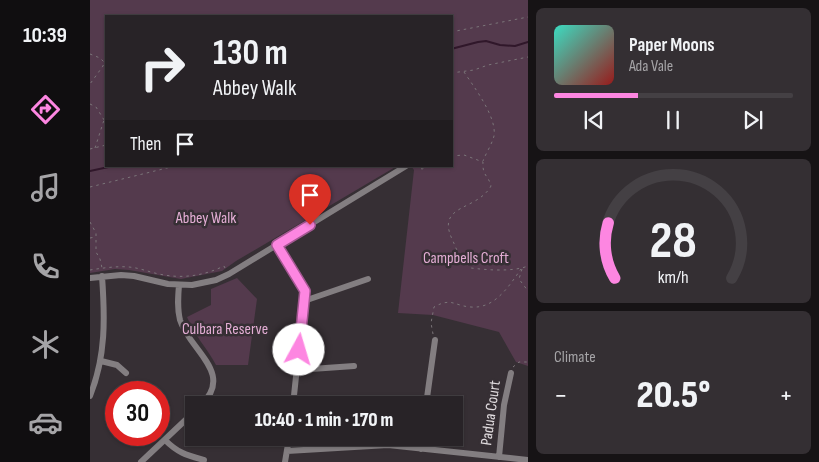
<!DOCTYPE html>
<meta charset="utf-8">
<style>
:root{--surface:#282327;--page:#342f33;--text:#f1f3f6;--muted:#a5a4a7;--line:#444044;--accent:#fd86e1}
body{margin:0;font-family:"Sofia Sans Condensed",sans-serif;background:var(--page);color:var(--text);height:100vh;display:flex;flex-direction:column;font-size:19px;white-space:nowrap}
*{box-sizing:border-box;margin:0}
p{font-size:16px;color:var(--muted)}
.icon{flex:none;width:28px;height:28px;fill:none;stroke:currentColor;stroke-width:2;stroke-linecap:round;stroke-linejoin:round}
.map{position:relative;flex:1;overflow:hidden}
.sheet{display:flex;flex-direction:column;gap:8px;padding:8px;background:#161315;width:291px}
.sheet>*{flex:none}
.hud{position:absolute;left:15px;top:15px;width:348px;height:152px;border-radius:0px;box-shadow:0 1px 4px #0004,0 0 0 1px var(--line);background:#282327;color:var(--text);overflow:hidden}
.speed{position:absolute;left:15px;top:381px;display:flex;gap:10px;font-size:25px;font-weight:700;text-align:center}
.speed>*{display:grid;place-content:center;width:65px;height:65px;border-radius:50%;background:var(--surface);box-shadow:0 1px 4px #0004,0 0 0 1px var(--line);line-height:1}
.speed .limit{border:8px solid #d22;background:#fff;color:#111}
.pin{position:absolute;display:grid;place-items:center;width:42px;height:42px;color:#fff;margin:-51px -21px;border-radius:50% 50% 50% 0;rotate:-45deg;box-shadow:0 0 5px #0007}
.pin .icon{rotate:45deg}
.me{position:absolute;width:55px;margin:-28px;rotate:6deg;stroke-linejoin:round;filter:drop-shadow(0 0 4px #0008)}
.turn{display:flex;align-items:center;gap:18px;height:105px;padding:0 25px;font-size:22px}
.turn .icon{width:65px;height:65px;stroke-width:2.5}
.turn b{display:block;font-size:35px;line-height:42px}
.then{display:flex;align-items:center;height:48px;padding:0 25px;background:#0003;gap:10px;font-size:19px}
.big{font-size:38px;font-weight:800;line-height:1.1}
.sheet .card{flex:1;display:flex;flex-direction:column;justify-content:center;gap:8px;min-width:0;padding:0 18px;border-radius:8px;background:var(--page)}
.sheet .dial{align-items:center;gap:0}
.dial svg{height:130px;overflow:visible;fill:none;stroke:var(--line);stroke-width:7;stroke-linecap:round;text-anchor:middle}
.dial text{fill:var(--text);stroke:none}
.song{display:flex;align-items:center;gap:15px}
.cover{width:60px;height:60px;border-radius:8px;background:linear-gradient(135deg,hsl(170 70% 55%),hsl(0 70% 35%))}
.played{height:5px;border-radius:2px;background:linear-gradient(90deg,var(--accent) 35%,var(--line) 35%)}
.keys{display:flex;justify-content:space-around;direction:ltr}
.heat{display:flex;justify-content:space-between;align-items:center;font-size:28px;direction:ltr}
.trip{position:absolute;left:95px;top:396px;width:278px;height:50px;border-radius:0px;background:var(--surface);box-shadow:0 1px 4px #0004,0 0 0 1px var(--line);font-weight:800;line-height:50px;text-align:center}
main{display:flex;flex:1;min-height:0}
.dock{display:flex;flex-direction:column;width:90px;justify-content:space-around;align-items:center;background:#100e10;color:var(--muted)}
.dock .icon{width:35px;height:35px}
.dock .current{color:var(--accent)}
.dock b{font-size:22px;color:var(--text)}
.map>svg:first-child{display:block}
.green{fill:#543a4d}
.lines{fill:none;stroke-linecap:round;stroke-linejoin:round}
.stream{stroke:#30172a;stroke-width:2}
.path{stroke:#7b7579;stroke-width:1;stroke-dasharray:2.5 4;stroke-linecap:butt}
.minor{stroke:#837e81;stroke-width:6}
.route-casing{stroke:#a45792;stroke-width:12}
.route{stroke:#fd86e1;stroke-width:9}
.labels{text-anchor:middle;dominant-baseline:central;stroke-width:5;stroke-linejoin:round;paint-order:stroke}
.park-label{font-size:16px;fill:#e3add4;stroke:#362f34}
.street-label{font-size:16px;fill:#e0dbde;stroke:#362f34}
</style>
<main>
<nav class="dock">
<b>10:39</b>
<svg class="icon current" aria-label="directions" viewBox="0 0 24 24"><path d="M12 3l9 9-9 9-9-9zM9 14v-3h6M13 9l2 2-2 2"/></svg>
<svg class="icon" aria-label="music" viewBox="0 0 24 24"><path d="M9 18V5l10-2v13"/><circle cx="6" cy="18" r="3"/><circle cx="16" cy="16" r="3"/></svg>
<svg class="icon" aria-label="phone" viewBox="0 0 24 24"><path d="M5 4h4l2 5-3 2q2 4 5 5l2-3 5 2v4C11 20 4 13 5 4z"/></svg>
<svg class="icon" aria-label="climate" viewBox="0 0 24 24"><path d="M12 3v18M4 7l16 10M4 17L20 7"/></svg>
<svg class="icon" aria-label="car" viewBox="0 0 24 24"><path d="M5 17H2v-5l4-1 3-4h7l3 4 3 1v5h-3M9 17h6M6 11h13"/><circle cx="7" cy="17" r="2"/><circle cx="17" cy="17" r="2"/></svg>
</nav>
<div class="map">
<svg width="438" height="462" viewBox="0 0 438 462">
<rect width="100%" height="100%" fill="#362f34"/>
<path class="green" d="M 0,0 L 438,0 L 438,366 L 426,362 L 409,332 L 343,315 L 308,313 L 324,170 L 321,166 L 361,166 L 361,16 L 16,16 L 16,166 L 307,166 L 146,261 L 132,271 L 91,279 L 39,270 L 25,269 L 0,273 Z
M 147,278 L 167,299 L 158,365 L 126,365 C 117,348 104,335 97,317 L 121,305 L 121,289 Z"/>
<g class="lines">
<path class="stream" d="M 361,49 L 388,42 L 396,41 L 410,45 L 425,46 L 438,42
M 0,171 L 23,166"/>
<path class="path" d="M 361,32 L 438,17
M 0,54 L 10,58 L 14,62 L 13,66 L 0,84
M 374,72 C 384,87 407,117 404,136 C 402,144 396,153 393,161
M 361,73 L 384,70 L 398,65 L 438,57
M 0,104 L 6,107 L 16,123
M 5,148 L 14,120
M 0,149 L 16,145
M 361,156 L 374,155 L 393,162 C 392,176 399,176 401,186 C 387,211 346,204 362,239 C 369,254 368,257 381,268 C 397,270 423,272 438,266
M 325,166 L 332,169 L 342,166
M 0,187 L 85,166
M 0,222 L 6,233 L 6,252 L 10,259 L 12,268
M 0,238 L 5,237
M 432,269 L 429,279 L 438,291
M 0,270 C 13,268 26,266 39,267 C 50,268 59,272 69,274 C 92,279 113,276 134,266 L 135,268
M 343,334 L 341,323 L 344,307 C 362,297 364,306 381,307 C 405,309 419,286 431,269
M 423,367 L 429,362 L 438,362"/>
<path class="minor" d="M 187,245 L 215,291 L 203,405
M 0,278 L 31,275 L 44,276 L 78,284 L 102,285 L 126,280 L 139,274 L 316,166
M 89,285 C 88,297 87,308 90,320 C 99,350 145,373 111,405
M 214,301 L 278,279
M 11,361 L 27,365 L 36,373
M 207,370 L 264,366
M 0,396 C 16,356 15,318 12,276
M 336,405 L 345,340
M 75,440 C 88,453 96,455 114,460
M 331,449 L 332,438
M 197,451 L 298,445 L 438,460
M 409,457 L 414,405 L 421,373
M 51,462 L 104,412
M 195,462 L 199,438"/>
</g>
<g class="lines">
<g class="route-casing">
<path id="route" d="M 209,350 L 215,291 L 187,245 L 220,225"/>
</g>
<use href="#route" class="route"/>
</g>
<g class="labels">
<g class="park-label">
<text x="116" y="218">Abbey Walk</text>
<text x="376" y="258">Campbells Croft</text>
<text x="135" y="329">Culbara Reserve</text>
</g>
<g class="street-label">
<text transform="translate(401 413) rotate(-82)">Padua Court</text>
</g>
</g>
</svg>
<div class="speed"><div class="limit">30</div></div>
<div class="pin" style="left:220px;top:225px;background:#d93025"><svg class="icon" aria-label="arrive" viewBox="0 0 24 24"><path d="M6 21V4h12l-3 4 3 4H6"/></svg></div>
<svg class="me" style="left:209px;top:350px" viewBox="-20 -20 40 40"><circle r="19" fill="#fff"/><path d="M0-13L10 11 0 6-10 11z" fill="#fd86e1"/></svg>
<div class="trip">10:40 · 1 min · 170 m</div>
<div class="hud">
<div class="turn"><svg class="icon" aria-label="right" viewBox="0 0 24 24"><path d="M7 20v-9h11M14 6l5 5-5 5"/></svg><div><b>130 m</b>Abbey Walk</div></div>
<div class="then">Then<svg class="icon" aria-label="arrive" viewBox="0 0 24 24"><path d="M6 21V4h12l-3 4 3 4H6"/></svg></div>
</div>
</div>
<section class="sheet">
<div class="card">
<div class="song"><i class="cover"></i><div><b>Paper Moons</b><p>Ada Vale</p></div></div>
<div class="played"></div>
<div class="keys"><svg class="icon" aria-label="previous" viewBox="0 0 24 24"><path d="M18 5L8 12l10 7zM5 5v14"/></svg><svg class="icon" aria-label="pause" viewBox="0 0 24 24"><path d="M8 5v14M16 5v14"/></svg><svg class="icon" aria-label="next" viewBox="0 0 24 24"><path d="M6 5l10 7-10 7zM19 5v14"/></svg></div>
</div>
<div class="card dial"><svg viewBox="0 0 100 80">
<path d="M14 69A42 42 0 1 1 86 69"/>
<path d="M14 69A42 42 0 0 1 10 35" stroke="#fd86e1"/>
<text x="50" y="56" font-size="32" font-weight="700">28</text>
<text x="50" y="72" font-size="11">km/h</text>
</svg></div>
<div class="card"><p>Climate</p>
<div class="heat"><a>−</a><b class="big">20.5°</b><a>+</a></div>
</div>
</section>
</main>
